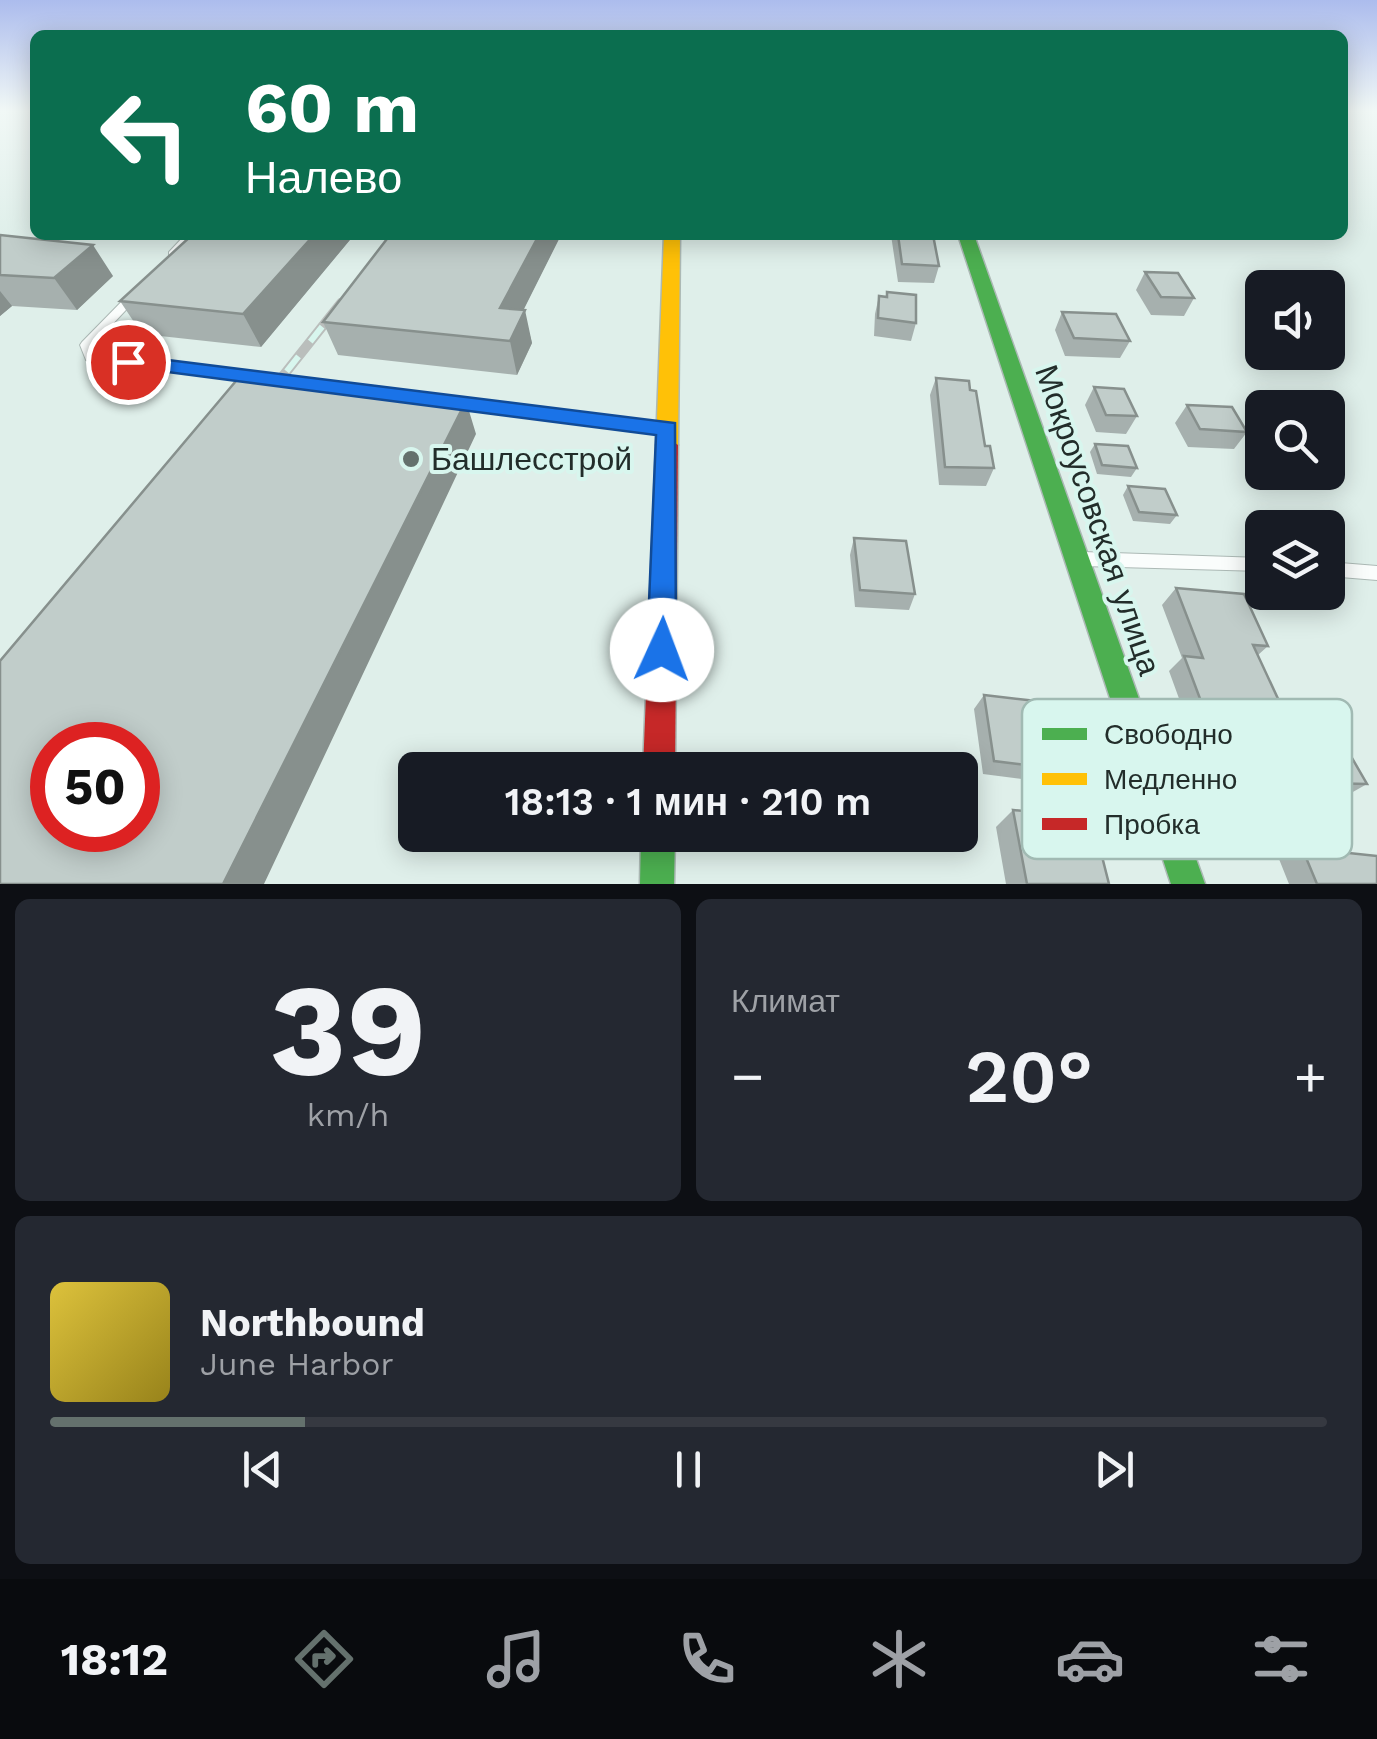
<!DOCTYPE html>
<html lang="ru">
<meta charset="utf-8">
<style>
:root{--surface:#171b24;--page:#242831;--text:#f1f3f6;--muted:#9ea1a6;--line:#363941;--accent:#64716d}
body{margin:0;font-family:"Work Sans",sans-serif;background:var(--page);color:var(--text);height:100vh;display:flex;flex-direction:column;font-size:38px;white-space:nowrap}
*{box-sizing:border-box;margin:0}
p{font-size:32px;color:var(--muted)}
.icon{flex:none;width:55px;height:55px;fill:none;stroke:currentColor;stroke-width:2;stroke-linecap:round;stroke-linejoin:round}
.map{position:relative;height:884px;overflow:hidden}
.panel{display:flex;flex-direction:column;gap:15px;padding:15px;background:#0d0f14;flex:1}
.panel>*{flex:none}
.banner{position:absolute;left:30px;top:30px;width:1318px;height:210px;border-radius:15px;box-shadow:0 5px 25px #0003;background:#0b6e4f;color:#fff;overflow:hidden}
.buttons{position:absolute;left:1245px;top:270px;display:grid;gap:20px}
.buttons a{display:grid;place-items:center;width:100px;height:100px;border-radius:15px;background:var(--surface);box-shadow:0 5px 25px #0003;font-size:50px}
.speed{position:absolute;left:30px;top:722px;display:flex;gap:20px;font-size:50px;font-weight:700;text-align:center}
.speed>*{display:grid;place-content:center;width:130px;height:130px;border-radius:50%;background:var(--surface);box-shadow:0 5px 25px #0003;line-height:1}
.speed .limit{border:15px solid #d22;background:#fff;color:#111}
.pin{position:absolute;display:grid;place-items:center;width:85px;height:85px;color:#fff;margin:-42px;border:5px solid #fff;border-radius:50%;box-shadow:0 2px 10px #0007}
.me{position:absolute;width:110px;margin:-55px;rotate:2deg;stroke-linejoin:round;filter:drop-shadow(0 0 8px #0008)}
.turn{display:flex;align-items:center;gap:35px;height:210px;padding:0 50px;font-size:45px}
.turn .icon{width:130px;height:130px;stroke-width:2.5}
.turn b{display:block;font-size:70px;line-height:85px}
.big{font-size:75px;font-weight:600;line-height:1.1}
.panel .widget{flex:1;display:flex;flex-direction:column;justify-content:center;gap:15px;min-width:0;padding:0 35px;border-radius:15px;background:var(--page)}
.panel .dial{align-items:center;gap:0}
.dial b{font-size:130px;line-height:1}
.song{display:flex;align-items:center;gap:30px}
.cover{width:120px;height:120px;border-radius:15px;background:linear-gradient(135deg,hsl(50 70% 55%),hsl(50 70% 35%))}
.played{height:10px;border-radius:5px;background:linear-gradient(90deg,var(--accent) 20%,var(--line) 20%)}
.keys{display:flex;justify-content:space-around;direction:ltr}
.heat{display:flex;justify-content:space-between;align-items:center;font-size:55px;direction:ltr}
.panel .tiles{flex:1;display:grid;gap:15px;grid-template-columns:1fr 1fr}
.widget:last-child{grid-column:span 2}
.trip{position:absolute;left:398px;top:752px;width:580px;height:100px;border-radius:15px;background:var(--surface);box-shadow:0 5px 25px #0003;font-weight:600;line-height:100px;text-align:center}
.dock{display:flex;height:160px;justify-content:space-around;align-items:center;background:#090b0e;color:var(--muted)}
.dock .icon{width:70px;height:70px}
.dock .active{color:var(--accent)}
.dock b{font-size:45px;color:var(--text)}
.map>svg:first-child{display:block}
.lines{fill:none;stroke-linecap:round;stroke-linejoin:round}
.lane-casing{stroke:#acb9b5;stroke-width:2}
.fast-casing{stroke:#acb9b5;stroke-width:3}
.slow-casing{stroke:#acb9b5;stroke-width:3}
.jam-casing{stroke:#acb9b5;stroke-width:3}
.lane{fill:#fafdfc;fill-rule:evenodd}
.fast{fill:#4caf50;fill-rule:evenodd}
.slow{fill:#ffc107;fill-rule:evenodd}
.jam{fill:#c62828;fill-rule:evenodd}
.rail-casing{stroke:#babebc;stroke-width:10}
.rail{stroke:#d8f6ee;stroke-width:6;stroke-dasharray:19;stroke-linecap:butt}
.wall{fill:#a6b0ae}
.shaded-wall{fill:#87908d}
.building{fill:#c1cdca;stroke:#87908d;stroke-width:2.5;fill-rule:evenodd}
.route{fill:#1a73e8;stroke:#114b97;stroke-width:2.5}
.poi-dot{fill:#64716d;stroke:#d8f6ee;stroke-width:4}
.labels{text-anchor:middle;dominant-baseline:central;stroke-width:8;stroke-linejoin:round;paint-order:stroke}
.poi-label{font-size:32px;fill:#222d2a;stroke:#d8f6ee;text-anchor:start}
.street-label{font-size:32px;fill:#222d2a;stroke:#d8f6ee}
.key{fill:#d8f6ee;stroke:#a1bab3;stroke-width:2.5}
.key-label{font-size:28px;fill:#222d2a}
</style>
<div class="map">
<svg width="1377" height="884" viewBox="0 0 1377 884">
<rect width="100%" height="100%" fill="#dfefea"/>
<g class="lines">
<g class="lane-casing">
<path id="lane" d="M 185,235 L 196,235 L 177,256 L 169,256 L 169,252 Z
M 134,292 L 140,295 L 92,346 L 95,354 L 300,379 L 306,383 L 300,387 L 86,360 L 80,345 L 82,342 L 130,293 Z
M 450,398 L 667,424 L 674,429 L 667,434 L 445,406 L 443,403 Z
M 1083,552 L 1262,558 L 1262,571 L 1083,566 L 1077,564 L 1075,559 L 1077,554 Z
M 1328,562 L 1377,566 L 1377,580 L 1328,576 Z"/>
</g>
<g class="fast-casing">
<path id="fast" d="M 958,235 L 974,235 L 1205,884 L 1171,884 Z
M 641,835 L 675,835 L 674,884 L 640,884 Z"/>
</g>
<g class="slow-casing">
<path id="slow" d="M 664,235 L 680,235 L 678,445 L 667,453 L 656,445 Z"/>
</g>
<g class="jam-casing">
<path id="jam" d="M 667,437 L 678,445 L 675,770 L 643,770 L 656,445 Z"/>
</g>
<use href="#lane" class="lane"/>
<use href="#fast" class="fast"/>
<use href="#slow" class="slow"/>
<use href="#jam" class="jam"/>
<g class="rail-casing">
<path id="rail" d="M 263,401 L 341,303"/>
</g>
<use href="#rail" class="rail"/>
</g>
<path class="wall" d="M 0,235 L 113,276 L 77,310 L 12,306 L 0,316 Z
M 192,235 L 354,235 L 261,347 L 142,334 L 120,301 Z
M 561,235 L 523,310 L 532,343 L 517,375 L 338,355 L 323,322 Z
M 891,235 L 933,235 L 939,266 L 934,283 L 898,282 Z
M 1145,272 L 1194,298 L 1184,316 L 1151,315 L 1136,290 Z
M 887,292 L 916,323 L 911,341 L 874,336 L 875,314 L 879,296 L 886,297 Z
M 1062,312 L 1130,341 L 1120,358 L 1065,356 L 1055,330 Z
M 936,378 L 970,390 L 985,446 L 994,468 L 986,486 L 939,485 L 930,395 Z
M 1094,387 L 1137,416 L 1126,434 L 1096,432 L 1085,405 Z
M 1187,405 L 1247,432 L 1234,449 L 1188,447 L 1175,423 Z
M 1095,444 L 1137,468 L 1131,477 L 1097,474 L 1090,452 Z
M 1128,486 L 1177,515 L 1170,524 L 1133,521 L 1123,495 Z
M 854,538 L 915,594 L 909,610 L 855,607 L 850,555 Z
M 1176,588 L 1268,646 L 1258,655 L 1293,731 L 1367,784 L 1344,797 L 1255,795 L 1224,729 L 1189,726 L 1169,671 L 1182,658 L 1162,605 Z
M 984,695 L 1068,770 L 1055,783 L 983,774 L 974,709 Z
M 1013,810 L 1109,884 L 1006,884 L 996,827 Z
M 1302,848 L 1377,884 L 1289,884 L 1279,859 Z"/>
<path class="shaded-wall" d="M 314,235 L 354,235 L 261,347 L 243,314 Z
M 539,235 L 561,235 L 508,341 L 500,308 Z
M 93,245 L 113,276 L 77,310 L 54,278 Z
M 0,291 L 12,306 L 0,316 Z
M 525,310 L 532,343 L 517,375 L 510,341 Z
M 466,401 L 476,434 L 264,884 L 223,884 Z"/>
<path class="building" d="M 0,235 L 93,245 L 54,278 L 0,275 Z
M 192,235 L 314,235 L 243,314 L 120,301 Z
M 390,235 L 539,235 L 500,308 L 525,310 L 510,341 L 323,322 Z
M 898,235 L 933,235 L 939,266 L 902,264 Z
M 1145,272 L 1178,273 L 1194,298 L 1161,297 Z
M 887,292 L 916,295 L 916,323 L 878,318 L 879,296 L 887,297 Z
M 1062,312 L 1116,314 L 1130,341 L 1074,338 Z
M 241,375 L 466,401 L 223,884 L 0,884 L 0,661 ZM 52,745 L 138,745 L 138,830 L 52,830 Z
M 936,378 L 969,381 L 970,390 L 976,391 L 985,446 L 990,446 L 994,468 L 945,467 Z
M 1094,387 L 1124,389 L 1137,416 L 1106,415 Z
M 1187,405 L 1232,407 L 1247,432 L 1200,429 Z
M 1095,444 L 1128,446 L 1137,468 L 1102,465 Z
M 1128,486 L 1165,489 L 1177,515 L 1139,512 Z
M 854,538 L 906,541 L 915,594 L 860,590 Z
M 1176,588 L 1244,594 L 1268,646 L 1253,645 L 1293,731 L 1337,732 L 1367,784 L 1276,782 L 1242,715 L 1205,712 L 1184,656 L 1203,658 Z
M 984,695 L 1054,703 L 1068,770 L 994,761 Z
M 1013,810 L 1092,817 L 1109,884 L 1027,884 Z
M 1302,848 L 1377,856 L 1377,884 L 1317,884 Z"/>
<linearGradient id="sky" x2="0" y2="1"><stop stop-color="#acbced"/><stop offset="0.47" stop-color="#f1f8f6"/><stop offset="1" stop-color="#f1f8f6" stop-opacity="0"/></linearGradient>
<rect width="1377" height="236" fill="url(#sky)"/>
<path class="route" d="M 128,355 L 675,423 L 676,650 L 672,659 L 662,663 L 651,659 L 647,650 L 656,435 L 121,366 L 121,357 Z"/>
<circle class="poi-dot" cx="411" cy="459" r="10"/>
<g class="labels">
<g class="poi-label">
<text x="431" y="459">Башлесстрой</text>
</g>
<g class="street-label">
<text transform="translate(1098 520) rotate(71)">Мокроусовская улица</text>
</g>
</g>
<rect x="1022" y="699" width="330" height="160" rx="15" class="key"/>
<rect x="1042" y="728" width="45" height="12" fill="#4caf50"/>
<rect x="1042" y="773" width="45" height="12" fill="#ffc107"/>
<rect x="1042" y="818" width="45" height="12" fill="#c62828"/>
<g class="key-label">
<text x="1104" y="744">Свободно</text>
<text x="1104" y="789">Медленно</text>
<text x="1104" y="834">Пробка</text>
</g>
</svg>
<div class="buttons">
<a><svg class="icon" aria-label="sound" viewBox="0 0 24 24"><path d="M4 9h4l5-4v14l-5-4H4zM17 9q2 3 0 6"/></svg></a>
<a><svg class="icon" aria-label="search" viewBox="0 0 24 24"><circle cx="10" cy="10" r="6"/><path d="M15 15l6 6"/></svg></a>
<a><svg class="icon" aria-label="layers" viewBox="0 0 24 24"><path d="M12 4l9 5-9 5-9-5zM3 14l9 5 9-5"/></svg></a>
</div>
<div class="speed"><div class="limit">50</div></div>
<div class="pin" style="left:128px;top:362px;background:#d93025"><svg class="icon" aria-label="arrive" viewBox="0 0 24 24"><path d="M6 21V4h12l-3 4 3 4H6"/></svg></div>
<svg class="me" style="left:662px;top:650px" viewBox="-20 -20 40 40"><circle r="19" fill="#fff"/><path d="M0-13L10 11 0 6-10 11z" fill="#1a73e8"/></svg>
<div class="trip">18:13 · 1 мин · 210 m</div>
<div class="banner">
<div class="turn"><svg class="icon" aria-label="left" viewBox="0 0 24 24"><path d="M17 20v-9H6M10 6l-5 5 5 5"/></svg><div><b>60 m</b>Налево</div></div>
</div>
</div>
<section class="panel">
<div class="tiles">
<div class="widget dial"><b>39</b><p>km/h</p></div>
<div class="widget"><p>Климат</p>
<div class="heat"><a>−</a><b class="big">20°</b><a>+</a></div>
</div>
<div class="widget">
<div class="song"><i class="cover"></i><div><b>Northbound</b><p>June Harbor</p></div></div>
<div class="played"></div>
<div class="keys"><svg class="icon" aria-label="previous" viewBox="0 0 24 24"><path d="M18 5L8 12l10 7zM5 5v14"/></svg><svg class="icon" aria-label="pause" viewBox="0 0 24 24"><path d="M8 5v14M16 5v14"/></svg><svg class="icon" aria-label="next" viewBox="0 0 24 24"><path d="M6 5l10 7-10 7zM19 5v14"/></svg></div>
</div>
</div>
</section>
<nav class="dock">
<b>18:12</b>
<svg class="icon active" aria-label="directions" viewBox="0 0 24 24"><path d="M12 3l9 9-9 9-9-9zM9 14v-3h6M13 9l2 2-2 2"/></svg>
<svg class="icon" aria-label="music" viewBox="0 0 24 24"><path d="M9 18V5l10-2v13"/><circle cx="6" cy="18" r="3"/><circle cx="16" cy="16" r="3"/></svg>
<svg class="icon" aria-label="phone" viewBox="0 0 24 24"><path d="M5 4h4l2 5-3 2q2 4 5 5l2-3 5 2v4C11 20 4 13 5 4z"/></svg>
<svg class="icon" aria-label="climate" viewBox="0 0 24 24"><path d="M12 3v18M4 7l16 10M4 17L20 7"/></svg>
<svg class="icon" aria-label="car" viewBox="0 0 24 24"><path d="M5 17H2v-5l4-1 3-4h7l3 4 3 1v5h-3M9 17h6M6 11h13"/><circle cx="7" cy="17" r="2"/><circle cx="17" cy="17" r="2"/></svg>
<svg class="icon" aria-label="filters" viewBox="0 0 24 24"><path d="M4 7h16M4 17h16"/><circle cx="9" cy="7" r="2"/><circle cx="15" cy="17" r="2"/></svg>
</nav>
